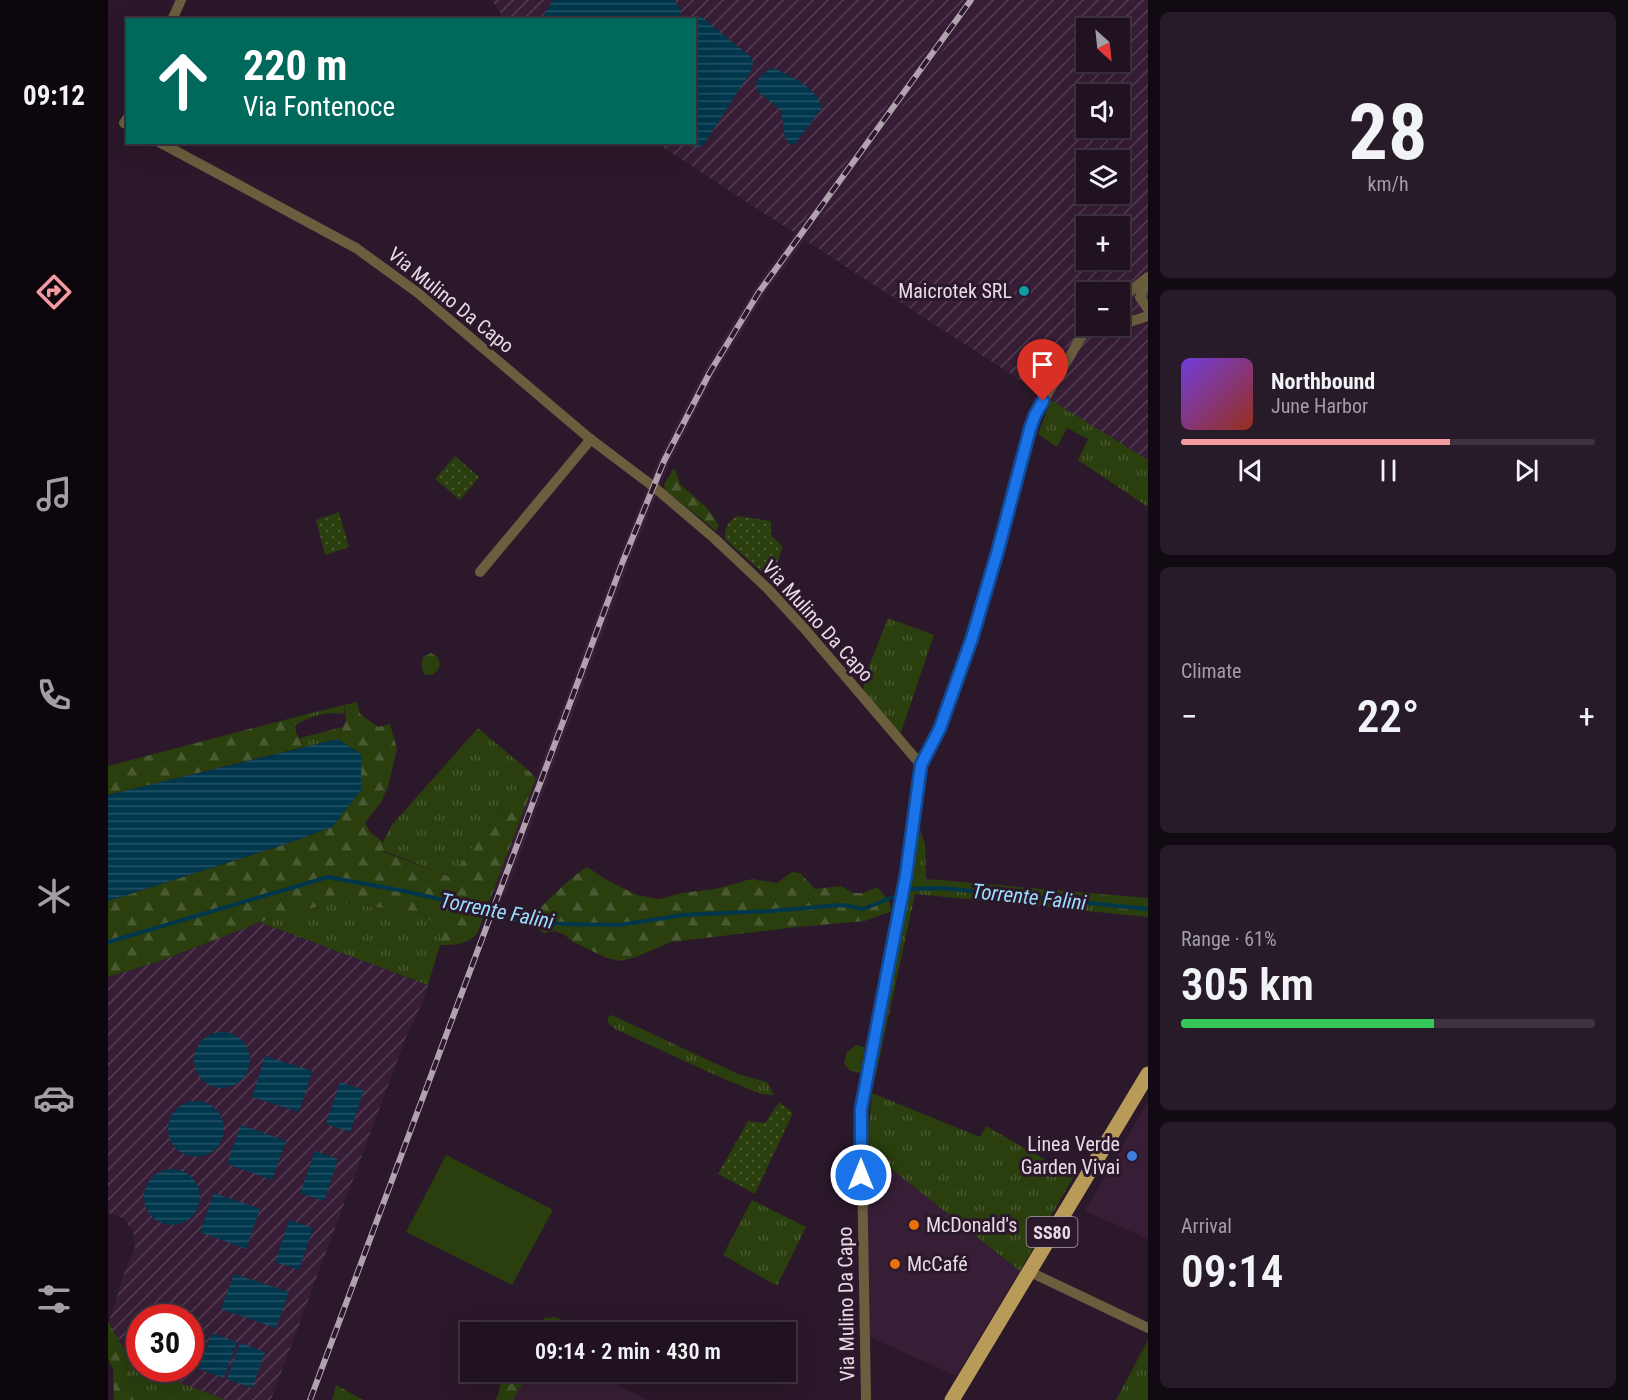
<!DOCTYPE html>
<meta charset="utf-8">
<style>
:root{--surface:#201220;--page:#281b29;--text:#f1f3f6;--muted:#a29ea5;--line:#3d323e;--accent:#f49aa1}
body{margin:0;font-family:"Roboto Condensed",sans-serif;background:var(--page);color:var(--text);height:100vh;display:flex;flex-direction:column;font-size:22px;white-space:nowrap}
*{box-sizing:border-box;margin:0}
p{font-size:20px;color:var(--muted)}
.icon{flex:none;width:33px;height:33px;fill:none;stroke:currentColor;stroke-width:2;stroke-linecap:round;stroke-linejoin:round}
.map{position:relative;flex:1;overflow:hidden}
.panel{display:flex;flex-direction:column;gap:12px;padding:12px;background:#120a12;width:480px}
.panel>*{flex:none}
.banner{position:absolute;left:18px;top:18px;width:570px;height:126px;border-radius:0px;box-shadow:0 6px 24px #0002,0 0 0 2px var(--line);background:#00695c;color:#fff;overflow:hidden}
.needle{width:39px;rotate:153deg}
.fabs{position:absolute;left:968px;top:18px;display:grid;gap:12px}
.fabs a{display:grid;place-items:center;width:54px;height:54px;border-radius:0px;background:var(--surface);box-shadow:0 6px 24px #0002,0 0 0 2px var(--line);font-size:30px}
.speed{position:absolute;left:18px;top:1304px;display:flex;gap:12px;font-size:30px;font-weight:700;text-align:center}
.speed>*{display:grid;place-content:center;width:78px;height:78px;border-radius:50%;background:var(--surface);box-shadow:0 6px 24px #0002,0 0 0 2px var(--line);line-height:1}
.speed .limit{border:9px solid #d22;background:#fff;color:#111}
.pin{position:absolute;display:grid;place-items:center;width:51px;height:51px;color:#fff;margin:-62px -26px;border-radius:50% 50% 50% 0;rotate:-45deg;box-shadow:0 0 6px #0007}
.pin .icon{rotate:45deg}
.me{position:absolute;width:66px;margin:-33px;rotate:0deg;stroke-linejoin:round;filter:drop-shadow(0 0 4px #0008)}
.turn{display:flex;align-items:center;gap:21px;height:126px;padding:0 18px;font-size:27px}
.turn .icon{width:78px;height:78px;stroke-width:2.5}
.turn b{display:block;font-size:42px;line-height:51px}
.big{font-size:45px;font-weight:600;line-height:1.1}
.panel .card{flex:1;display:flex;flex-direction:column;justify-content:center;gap:9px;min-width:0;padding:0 21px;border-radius:9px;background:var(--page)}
.panel .dial{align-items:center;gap:0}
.dial b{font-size:78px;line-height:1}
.song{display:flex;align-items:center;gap:18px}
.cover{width:72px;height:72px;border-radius:9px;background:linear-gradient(135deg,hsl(260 70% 55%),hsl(10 70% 35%))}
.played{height:6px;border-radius:3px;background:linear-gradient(90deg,var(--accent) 65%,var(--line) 65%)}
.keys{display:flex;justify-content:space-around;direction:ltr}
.heat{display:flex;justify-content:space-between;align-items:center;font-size:33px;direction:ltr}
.charge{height:9px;border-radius:4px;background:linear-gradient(90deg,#34c759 61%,var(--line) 0)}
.trip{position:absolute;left:352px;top:1322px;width:336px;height:60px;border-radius:0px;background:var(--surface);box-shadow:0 6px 24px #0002,0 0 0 2px var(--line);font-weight:600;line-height:60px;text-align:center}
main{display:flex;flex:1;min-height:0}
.menu{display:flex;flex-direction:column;width:108px;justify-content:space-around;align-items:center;background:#0d070d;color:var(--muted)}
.menu .icon{width:42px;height:42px}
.menu .active{color:var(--accent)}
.menu b{font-size:27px;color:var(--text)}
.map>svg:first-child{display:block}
.built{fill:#371e36}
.industrial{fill:url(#industrial-furrows);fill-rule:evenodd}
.grass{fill:url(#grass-tufts)}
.forest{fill:url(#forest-firs)}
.park{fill:url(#park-dots)}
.pitch{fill:#2a3e0e}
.water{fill:url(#water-rules)}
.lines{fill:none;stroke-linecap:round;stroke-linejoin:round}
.stream{stroke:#00374c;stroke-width:4}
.minor{stroke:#6b5e3f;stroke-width:10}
.primary{stroke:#b89b59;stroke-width:15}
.rail-casing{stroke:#b2a2b0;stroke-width:6}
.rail{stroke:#2b182a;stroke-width:4;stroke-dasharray:11;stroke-linecap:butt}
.route-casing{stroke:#114b97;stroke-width:15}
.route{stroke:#1a73e8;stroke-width:10}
.culture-dot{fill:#0f9aa8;stroke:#2b182a;stroke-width:2}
.shop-dot{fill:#3f7fe0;stroke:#2b182a;stroke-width:2}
.food-dot{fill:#e8710a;stroke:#2b182a;stroke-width:2}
.labels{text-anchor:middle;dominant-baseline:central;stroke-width:6;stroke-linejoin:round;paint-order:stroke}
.shield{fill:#2b182a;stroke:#afa0ae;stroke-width:1.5}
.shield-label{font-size:18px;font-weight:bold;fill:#e8dae6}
.poi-label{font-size:20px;fill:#e8dae6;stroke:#2b182a;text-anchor:end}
.street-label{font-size:20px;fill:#e8dae6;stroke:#2b182a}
.water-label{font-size:21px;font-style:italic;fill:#9df;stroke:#2b182a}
</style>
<main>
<nav class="menu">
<b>09:12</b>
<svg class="icon active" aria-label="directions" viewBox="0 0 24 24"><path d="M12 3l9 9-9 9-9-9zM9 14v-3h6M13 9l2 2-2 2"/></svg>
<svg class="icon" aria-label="music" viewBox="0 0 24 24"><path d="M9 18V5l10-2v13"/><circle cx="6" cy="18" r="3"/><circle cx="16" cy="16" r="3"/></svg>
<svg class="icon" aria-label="phone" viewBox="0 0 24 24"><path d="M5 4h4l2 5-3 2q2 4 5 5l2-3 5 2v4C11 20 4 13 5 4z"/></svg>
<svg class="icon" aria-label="climate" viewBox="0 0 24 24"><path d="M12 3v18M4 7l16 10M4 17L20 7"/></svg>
<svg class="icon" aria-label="car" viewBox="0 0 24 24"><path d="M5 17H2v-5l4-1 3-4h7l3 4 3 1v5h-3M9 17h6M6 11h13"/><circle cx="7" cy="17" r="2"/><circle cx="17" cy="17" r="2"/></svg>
<svg class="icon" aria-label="filters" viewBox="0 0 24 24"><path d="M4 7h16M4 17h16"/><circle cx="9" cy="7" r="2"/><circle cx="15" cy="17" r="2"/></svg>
</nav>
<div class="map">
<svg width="1040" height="1400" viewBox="0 0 1040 1400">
<defs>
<pattern id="industrial-furrows" width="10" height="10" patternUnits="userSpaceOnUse" patternTransform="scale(1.5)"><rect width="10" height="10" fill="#371e36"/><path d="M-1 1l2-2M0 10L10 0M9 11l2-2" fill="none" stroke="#543e53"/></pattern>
<pattern id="grass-tufts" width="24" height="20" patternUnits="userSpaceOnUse" patternTransform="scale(1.5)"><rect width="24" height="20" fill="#2a3e0e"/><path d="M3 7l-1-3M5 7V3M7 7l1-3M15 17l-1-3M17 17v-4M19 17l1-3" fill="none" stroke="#495931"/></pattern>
<pattern id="forest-firs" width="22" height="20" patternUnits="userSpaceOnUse" patternTransform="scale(1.5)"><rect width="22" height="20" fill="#2a3e0e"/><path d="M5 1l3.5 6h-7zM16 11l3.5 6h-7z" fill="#495931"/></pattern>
<pattern id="park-dots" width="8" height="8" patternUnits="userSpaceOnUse" patternTransform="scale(1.5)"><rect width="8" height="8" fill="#2a3e0e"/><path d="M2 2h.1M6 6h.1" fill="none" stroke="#495931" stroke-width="1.8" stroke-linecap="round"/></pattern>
<pattern id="water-rules" width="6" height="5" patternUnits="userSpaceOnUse" patternTransform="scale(1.5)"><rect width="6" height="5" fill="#00374c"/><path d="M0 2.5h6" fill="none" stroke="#255366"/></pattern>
</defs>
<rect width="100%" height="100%" fill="#2b182a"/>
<path class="built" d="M 856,0 L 871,0 L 656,296 L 607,375 L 562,463 L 521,563 L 397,896 L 385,892 L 510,559 L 551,458 L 597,369 L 646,289 Z
M 1040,1101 L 1040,1239 L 977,1211 Z
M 758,1149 L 912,1271 L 848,1376 L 762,1337 Z
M 422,1371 L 483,1371 L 539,1400 L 405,1400 Z"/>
<path class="industrial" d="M 384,0 L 856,0 L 687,233 L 548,143 L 586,142 L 586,20 L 396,19 Z
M 871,0 L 1040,0 L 1040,460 L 958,410 L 697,240 ZM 978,28 L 1011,28 L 1011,62 L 978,62 ZM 978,94 L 1011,94 L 1011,128 L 978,128 ZM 978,160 L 1011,160 L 1011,194 L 978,194 ZM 978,226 L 1011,226 L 1011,260 L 978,260 ZM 978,292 L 1011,292 L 1011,326 L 978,326 Z
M 151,922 L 320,985 L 316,999 L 298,1037 L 163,1400 L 119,1400 L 39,1371 L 36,1368 L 82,1368 L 82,1317 L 32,1317 L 31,1364 L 15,1347 L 1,1322 L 18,1268 L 27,1248 L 25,1231 L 15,1218 L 0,1213 L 0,977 L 52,961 L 140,927 Z"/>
<path class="grass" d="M 1019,298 L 1026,318 L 1011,317 L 1011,304 Z
M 943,400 L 1040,460 L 1040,507 L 970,460 L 980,439 L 959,428 L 949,447 L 930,434 Z
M 780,618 L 826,635 L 792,735 L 755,690 L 758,674 Z
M 236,705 L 236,714 C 221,711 199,716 187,726 L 180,719 Z
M 234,727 L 230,739 L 196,747 L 192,738 Z
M 370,728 L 420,770 L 400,802 L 342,877 L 276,851 L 275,842 L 283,826 Z
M 812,831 L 817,843 L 818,879 L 1040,898 L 1040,917 L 807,894 L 764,1093 L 872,1137 L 878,1126 L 966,1176 L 912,1271 L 758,1149 L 764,1093 L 807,848 Z
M 227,902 L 284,909 L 318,916 L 332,930 L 332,945 L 320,985 L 151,922 Z
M 504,1015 L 630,1074 L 659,1082 L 666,1095 L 653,1094 L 609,1076 L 507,1029 L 500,1023 L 500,1017 Z
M 748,1045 L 757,1047 L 752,1073 L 741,1070 L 736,1063 L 739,1052 Z
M 644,1200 L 698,1227 L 669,1286 L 615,1255 Z
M 1040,1340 L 1040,1400 L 1008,1400 Z
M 15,1347 L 31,1364 L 32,1368 L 119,1400 L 28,1400 Z"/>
<path class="forest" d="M 566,468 L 573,485 L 598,507 L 611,525 L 608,531 L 557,490 L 556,484 Z
M 323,653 L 329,656 L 332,664 C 330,672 326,676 317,675 C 313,669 313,665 315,657 Z
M 249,702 L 252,714 L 270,727 L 282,724 L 289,749 L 280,787 L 273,802 L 257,823 L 263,833 L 275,842 L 276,852 L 342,877 L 400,802 L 420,770 L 428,778 L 369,934 C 358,945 347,945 332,945 L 332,930 L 318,916 L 284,909 L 227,902 L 151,922 L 140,927 L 52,961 L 0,977 L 0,901 L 181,843 L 224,827 L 253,790 L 253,754 L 230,739 L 238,720 L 236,705 Z
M 180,719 L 187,726 L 188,732 L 196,747 L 0,795 L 0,766 Z
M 479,867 L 497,879 L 529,895 L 551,899 L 574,893 L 607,889 L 644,879 L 669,883 L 684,872 L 692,873 L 707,889 L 733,886 L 745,893 L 755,893 L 769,887 L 781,901 L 784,911 L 757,921 L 689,927 L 563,942 L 528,957 L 513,961 L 499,958 L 478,948 L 465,942 L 457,935 L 447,931 L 436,933 L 427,928 L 415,926 C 436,905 454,883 479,867 Z
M 447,1317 L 459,1322 L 454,1332 L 417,1332 L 437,1318 Z
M 0,1321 L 15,1347 L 28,1400 L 6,1400 L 5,1369 L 0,1360 Z
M 394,1371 L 422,1371 L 405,1400 L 388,1400 L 391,1391 Z
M 228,1385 L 255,1400 L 224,1400 Z"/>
<path class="park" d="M 347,456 L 371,477 L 352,500 L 327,479 Z
M 231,512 L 241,547 L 217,555 L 208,520 Z
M 630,516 L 663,521 L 663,535 L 675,547 L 662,582 L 656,574 L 617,539 C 616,529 620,520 630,516 Z
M 671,1102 L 685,1113 L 647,1194 L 610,1174 L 640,1121 L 657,1123 Z"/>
<path class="pitch" d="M 338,1155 L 445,1210 L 404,1285 L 298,1232 Z"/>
<path class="water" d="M 445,0 L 566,0 L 573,10 L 572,19 L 433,19 Z
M 592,16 L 642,56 L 645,63 L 643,71 L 602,135 L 596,144 L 589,148 L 573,143 L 586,142 L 585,19 Z
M 666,68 C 683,77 710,88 714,108 L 687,144 L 681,144 L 677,138 L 673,110 L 650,92 L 648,84 C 652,75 657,71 666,68 Z
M 230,739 L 253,754 L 253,790 L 224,827 L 181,843 L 0,901 L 0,795 Z
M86 1060a28 28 0 1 1 56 0a28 28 0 1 1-56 0Z
M 157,1056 L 204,1071 L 191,1112 L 144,1097 Z
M 232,1082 L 256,1090 L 242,1132 L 218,1124 Z
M60 1129a28 28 0 1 1 56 0a28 28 0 1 1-56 0Z
M 133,1125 L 178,1141 L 164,1180 L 119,1164 Z
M 207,1151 L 230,1159 L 216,1201 L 192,1193 Z
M36 1197a28 28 0 1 1 56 0a28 28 0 1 1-56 0Z
M 106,1193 L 152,1209 L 138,1249 L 92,1232 Z
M 181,1220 L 205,1228 L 191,1270 L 167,1262 Z
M 126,1274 L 181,1292 L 168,1328 L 113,1309 Z
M 104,1333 L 129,1342 L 116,1378 L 91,1369 Z
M 132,1343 L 157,1352 L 144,1388 L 119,1379 Z"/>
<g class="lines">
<path class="stream" d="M 802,889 L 834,888 L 1040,909
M 0,942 L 220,877 L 296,891 L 366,907 L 408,920 L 455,924 L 512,925 L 575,915 L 664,911 L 734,905 L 755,909 L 785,897"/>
<path class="minor" d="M 64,20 L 73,0
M 20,117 L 16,123 L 20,125
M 51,142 L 248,248 L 310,293 L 481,438 L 546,487 L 606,538 L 660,589 L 696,628 L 813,765
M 1040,281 L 1032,297 L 1040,309
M 1011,300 L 1040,277
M 1011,321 L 1021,322 L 1040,316
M 372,572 L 483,439
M 920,1271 L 1040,1328
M 758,1400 L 753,1109 L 798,875 L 813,765 L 832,728 L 864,638 L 884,572 L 927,415 L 972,339 L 982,326"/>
<path class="primary" d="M 844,1400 L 1040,1074"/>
<g class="rail-casing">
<path id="rail" d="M 202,1400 L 515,561 L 556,461 L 602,372 L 651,292 L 863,0"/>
</g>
<use href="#rail" class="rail"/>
</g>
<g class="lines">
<g class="route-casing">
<path id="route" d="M 753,1175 L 753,1109 L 798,875 L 813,765 L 832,728 L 864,638 L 890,550 L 922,429 L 927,415 L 935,401"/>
</g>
<use href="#route" class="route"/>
</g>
<circle class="culture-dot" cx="916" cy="291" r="6"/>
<circle class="shop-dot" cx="1024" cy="1156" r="6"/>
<g class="food-dot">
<circle cx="806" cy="1225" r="6"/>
<circle cx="787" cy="1264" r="6"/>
</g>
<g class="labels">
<rect class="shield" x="918.5" y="1217" width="51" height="30" rx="4.5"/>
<g class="shield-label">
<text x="944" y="1232">SS80</text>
</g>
<g class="poi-label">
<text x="904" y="291">Maicrotek SRL</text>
<text x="1012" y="1144">Linea Verde<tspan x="1012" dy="23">Garden Vivai</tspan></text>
<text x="818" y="1225" text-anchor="start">McDonald's</text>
<text x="799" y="1264" text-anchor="start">McCafé</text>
</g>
<g class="street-label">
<text transform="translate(343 300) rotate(39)">Via Mulino Da Capo</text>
<text transform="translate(710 621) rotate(48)">Via Mulino Da Capo</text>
<text transform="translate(738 1304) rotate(-91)">Via Mulino Da Capo</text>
</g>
<g class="water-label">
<text transform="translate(921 897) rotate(6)">Torrente Falini</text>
<text transform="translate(389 911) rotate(11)">Torrente Falini</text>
</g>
</g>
</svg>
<div class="fabs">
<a><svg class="needle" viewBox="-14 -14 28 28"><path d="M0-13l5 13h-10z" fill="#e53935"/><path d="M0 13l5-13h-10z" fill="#a29ea5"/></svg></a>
<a><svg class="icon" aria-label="sound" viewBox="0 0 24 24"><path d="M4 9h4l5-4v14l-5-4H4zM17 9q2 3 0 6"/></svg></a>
<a><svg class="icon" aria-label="layers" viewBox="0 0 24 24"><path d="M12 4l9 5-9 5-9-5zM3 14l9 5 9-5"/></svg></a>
<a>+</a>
<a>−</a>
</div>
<div class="speed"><div class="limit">30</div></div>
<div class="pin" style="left:935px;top:401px;background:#d93025"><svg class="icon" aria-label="arrive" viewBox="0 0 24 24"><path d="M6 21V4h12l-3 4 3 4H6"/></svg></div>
<svg class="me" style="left:753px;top:1175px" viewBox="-20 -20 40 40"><circle r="17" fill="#1a73e8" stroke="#fff" stroke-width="3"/><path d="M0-11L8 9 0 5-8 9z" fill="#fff"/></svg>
<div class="trip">09:14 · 2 min · 430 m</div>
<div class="banner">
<div class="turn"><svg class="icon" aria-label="ahead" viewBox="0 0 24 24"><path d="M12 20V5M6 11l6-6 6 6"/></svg><div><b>220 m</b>Via Fontenoce</div></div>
</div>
</div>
<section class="panel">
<div class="card dial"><b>28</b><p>km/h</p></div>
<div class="card">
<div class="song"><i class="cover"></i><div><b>Northbound</b><p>June Harbor</p></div></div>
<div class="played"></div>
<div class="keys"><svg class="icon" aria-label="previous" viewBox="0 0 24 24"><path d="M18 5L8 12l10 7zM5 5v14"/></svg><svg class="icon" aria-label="pause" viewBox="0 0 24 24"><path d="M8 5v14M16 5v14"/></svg><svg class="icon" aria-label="next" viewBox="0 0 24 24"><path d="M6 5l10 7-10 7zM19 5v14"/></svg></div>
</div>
<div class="card"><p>Climate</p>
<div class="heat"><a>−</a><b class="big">22°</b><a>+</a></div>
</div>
<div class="card"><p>Range · 61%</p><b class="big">305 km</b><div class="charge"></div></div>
<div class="card"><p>Arrival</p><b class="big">09:14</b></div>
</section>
</main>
